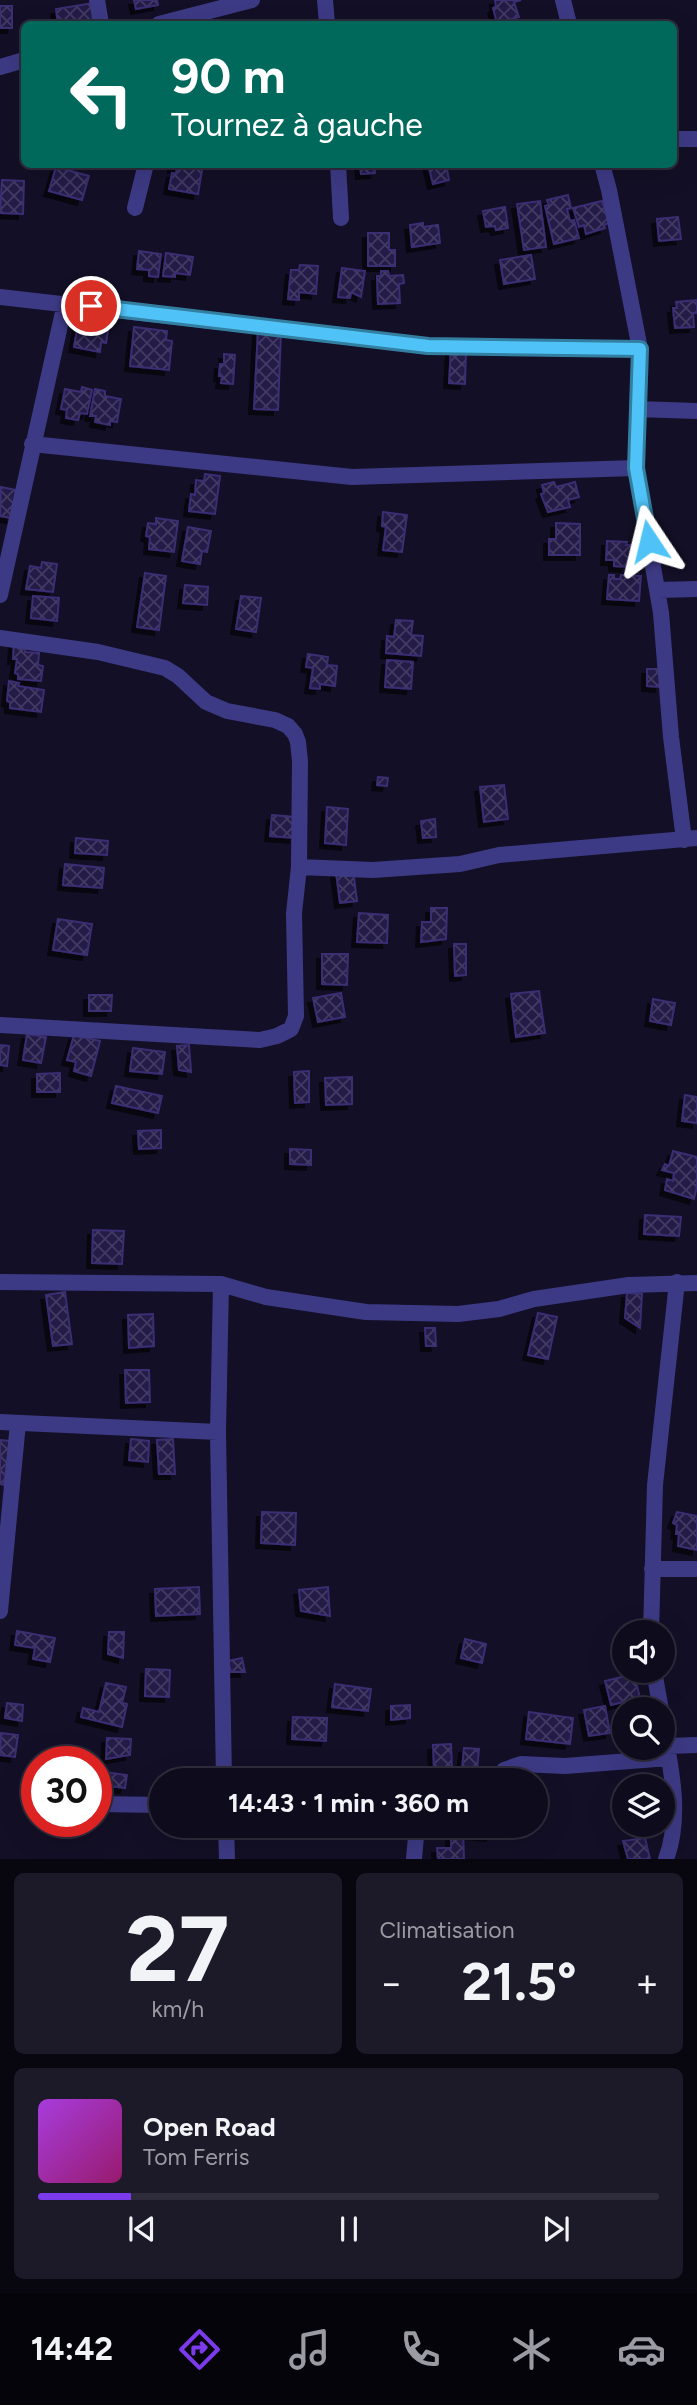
<!DOCTYPE html>
<html lang="fr">
<meta charset="utf-8">
<style>
:root{--surface:#0e0b1c;--page:#1c1929;--text:#f1f3f6;--muted:#9b9ba3;--line:#2e2b3b;--accent:#7c3aed}
body{margin:0;font-family:Figtree,sans-serif;background:var(--page);color:var(--text);height:100vh;display:flex;flex-direction:column;font-size:26px;white-space:nowrap}
*{box-sizing:border-box;margin:0}
p{font-size:23px;color:var(--muted)}
.icon{flex:none;width:38px;height:38px;fill:none;stroke:currentColor;stroke-width:2;stroke-linecap:round;stroke-linejoin:round}
.map{position:relative;height:1859px;overflow:hidden}
.sheet{display:flex;flex-direction:column;gap:14px;padding:14px;background:#08060f;flex:1}
.sheet>*{flex:none}
.banner{position:absolute;left:21px;top:21px;width:656px;height:147px;border-radius:10px;box-shadow:0 7px 28px #0002,0 0 0 2px var(--line);background:#00695c;color:#fff;overflow:hidden}
.controls{position:absolute;left:612px;top:1620px;display:grid;gap:14px}
.controls a{display:grid;place-items:center;width:63px;height:63px;border-radius:50%;background:var(--surface);box-shadow:0 7px 28px #0002,0 0 0 2px var(--line);font-size:35px}
.speed{position:absolute;left:21px;top:1746px;display:flex;gap:14px;font-size:35px;font-weight:700;text-align:center}
.speed>*{display:grid;place-content:center;width:91px;height:91px;border-radius:50%;background:var(--surface);box-shadow:0 7px 28px #0002,0 0 0 2px var(--line);line-height:1}
.speed .limit{border:10px solid #d22;background:#fff;color:#111}
.pin{position:absolute;display:grid;place-items:center;width:60px;height:60px;color:#fff;margin:-30px;border:4px solid #fff;border-radius:50%;box-shadow:0 2px 7px #0007}
.me{position:absolute;width:77px;margin:-38px;rotate:350deg;stroke-linejoin:round;filter:drop-shadow(0 0 5px #0008)}
.turn{display:flex;align-items:center;gap:24px;height:147px;padding:0 35px;font-size:32px}
.turn .icon{width:91px;height:91px;stroke-width:2.5}
.turn b{display:block;font-size:49px;line-height:60px}
.big{font-size:52px;font-weight:700;line-height:1.1}
.sheet .tile{flex:1;display:flex;flex-direction:column;justify-content:center;gap:10px;min-width:0;padding:0 24px;border-radius:10px;background:var(--page)}
.sheet .dial{align-items:center;gap:0}
.dial b{font-size:91px;line-height:1}
.song{display:flex;align-items:center;gap:21px}
.cover{width:84px;height:84px;border-radius:10px;background:linear-gradient(135deg,hsl(280 70% 55%),hsl(320 70% 35%))}
.played{height:7px;border-radius:4px;background:linear-gradient(90deg,var(--accent) 15%,var(--line) 15%)}
.keys{display:flex;justify-content:space-around;direction:ltr}
.heat{display:flex;justify-content:space-between;align-items:center;font-size:38px;direction:ltr}
.sheet .tiles{flex:1;display:grid;gap:14px;grid-template-columns:1fr 1fr}
.tile:last-child{grid-column:span 2}
.trip{position:absolute;left:149px;top:1768px;width:399px;height:70px;border-radius:35px;background:var(--surface);box-shadow:0 7px 28px #0002,0 0 0 2px var(--line);font-weight:700;line-height:70px;text-align:center}
.tab-bar{display:flex;height:112px;justify-content:space-around;align-items:center;background:#06040b;color:var(--muted)}
.tab-bar .icon{width:49px;height:49px}
.tab-bar .active{color:var(--accent)}
.tab-bar b{font-size:32px;color:var(--text)}
.map>svg:first-child{display:block}
.building{fill:url(#building-cross-hatch);stroke:#3b2d73;stroke-width:2;filter:url(#shadow)}
.lines{fill:none;stroke-linecap:round;stroke-linejoin:round}
.minor{stroke:#3d3a85;stroke-width:16}
.route-casing{stroke:#337fa1;stroke-width:18}
.route{stroke:#4fc3f7;stroke-width:12}
</style>
<div class="map">
<svg width="697" height="1859" viewBox="0 0 697 1859">
<defs>
<pattern id="building-cross-hatch" width="8" height="8" patternUnits="userSpaceOnUse" patternTransform="scale(1.75)"><rect width="8" height="8" fill="#241b47"/><path d="M0 0l8 8M0 8l8-8" fill="none" stroke="#433b63"/></pattern>
<filter id="shadow"><feDropShadow dx="-5" dy="5" stdDeviation="0" flood-color="#0009"/></filter>
</defs>
<rect width="100%" height="100%" fill="#130f26"/>
<path class="building" d="M 134,0 L 157,0 L 158,5 L 136,9 Z
M 495,0 L 521,0 L 514,2 L 519,17 L 497,23 L 493,8 L 496,7 Z
M 94,3 L 97,22 L 90,24 L 58,24 L 56,9 Z
M 0,6 L 12,6 L 12,28 L 0,28 Z
M 173,164 L 203,164 L 198,194 L 169,189 L 172,173 L 176,174 L 177,168 L 173,168 Z
M 360,164 L 374,164 L 375,173 L 361,174 Z
M 428,164 L 446,164 L 449,180 L 433,184 Z
M 56,167 L 89,176 L 82,200 L 49,191 Z
M 2,180 L 24,181 L 23,214 L 0,213 Z
M 568,195 L 571,208 L 567,209 L 570,221 L 574,220 L 579,238 L 554,244 L 545,206 L 549,205 L 547,200 Z
M 540,201 L 546,247 L 524,250 L 517,204 Z
M 602,201 L 609,223 L 604,225 L 605,228 L 586,234 L 584,225 L 579,227 L 573,208 Z
M 505,207 L 508,228 L 496,230 L 495,226 L 486,227 L 483,211 Z
M 678,217 L 681,239 L 659,241 L 657,219 Z
M 423,223 L 423,227 L 438,225 L 440,243 L 412,247 L 410,225 Z
M 368,233 L 389,233 L 389,250 L 395,250 L 395,266 L 368,266 Z
M 139,251 L 161,254 L 158,277 L 149,276 L 149,270 L 137,269 Z
M 166,253 L 193,257 L 190,275 L 175,273 L 175,277 L 163,276 Z
M 531,255 L 535,279 L 504,284 L 500,260 Z
M 300,265 L 318,266 L 316,294 L 299,292 L 299,300 L 288,299 L 291,270 L 299,270 Z
M 342,268 L 365,271 L 361,297 L 351,292 L 350,298 L 338,297 Z
M 381,271 L 388,271 L 389,276 L 403,275 L 404,283 L 399,284 L 400,303 L 378,304 L 377,276 L 381,276 Z
M 697,300 L 697,313 L 693,313 L 694,327 L 675,328 L 673,308 L 677,308 L 676,302 Z
M 91,316 L 102,318 L 101,323 L 109,324 L 106,343 L 101,342 L 100,352 L 74,347 L 79,318 L 91,320 Z
M 134,327 L 167,331 L 166,340 L 172,341 L 169,370 L 130,366 Z
M 258,330 L 281,331 L 278,410 L 254,409 Z
M 451,349 L 466,349 L 465,384 L 449,383 Z
M 224,354 L 235,355 L 233,384 L 221,383 L 222,376 L 219,376 L 220,364 L 224,364 Z
M 82,387 L 92,390 L 87,414 L 80,413 L 78,420 L 66,418 L 67,410 L 61,409 L 65,389 L 81,392 Z
M 95,389 L 105,391 L 105,396 L 121,399 L 117,422 L 110,421 L 110,425 L 95,422 L 96,416 L 90,416 Z
M 205,474 L 220,476 L 215,514 L 189,511 L 191,494 L 195,495 L 196,480 L 204,481 Z
M 554,482 L 556,487 L 575,482 L 579,497 L 568,500 L 570,507 L 548,512 L 541,494 L 544,493 L 542,485 Z
M 1,487 L 16,490 L 11,518 L 0,516 Z
M 383,512 L 407,515 L 402,552 L 383,550 L 386,527 L 382,526 Z
M 156,518 L 178,521 L 174,552 L 149,549 L 150,537 L 146,536 L 148,523 L 156,524 Z
M 556,523 L 580,524 L 580,555 L 549,555 L 549,539 L 556,539 Z
M 188,527 L 211,531 L 207,552 L 202,551 L 200,564 L 182,561 Z
M 607,541 L 627,542 L 626,545 L 636,545 L 635,561 L 627,560 L 626,567 L 614,566 L 614,560 L 606,560 Z
M 42,562 L 57,564 L 53,592 L 26,589 L 30,566 L 41,568 Z
M 145,573 L 166,576 L 159,630 L 137,627 Z
M 609,575 L 614,575 L 614,579 L 620,579 L 621,575 L 641,576 L 639,601 L 607,599 Z
M 185,585 L 208,587 L 207,605 L 183,603 Z
M 33,596 L 59,598 L 57,621 L 31,618 Z
M 241,596 L 261,598 L 256,632 L 236,629 Z
M 396,620 L 413,621 L 411,635 L 423,636 L 421,656 L 386,653 L 387,636 L 394,637 Z
M 14,643 L 26,644 L 25,652 L 39,653 L 38,665 L 43,666 L 41,681 L 18,679 L 18,674 L 15,673 L 17,659 L 13,659 Z
M 308,654 L 328,657 L 327,665 L 337,666 L 335,686 L 320,684 L 320,689 L 310,688 L 313,668 L 306,667 Z
M 387,660 L 413,662 L 411,689 L 385,687 Z
M 647,669 L 661,669 L 660,687 L 647,686 Z
M 9,681 L 19,683 L 18,686 L 44,690 L 41,712 L 10,708 L 10,702 L 7,701 Z
M 378,777 L 388,778 L 387,786 L 377,785 Z
M 504,785 L 508,819 L 484,822 L 480,787 Z
M 327,807 L 348,809 L 346,845 L 325,843 Z
M 272,815 L 296,817 L 294,838 L 270,836 Z
M 435,819 L 436,837 L 423,838 L 421,821 Z
M 76,838 L 108,841 L 107,855 L 75,853 Z
M 65,864 L 104,868 L 102,888 L 63,885 Z
M 353,870 L 357,901 L 340,903 L 336,872 Z
M 431,908 L 447,908 L 446,939 L 421,942 L 422,922 L 431,922 Z
M 359,913 L 388,915 L 387,943 L 357,942 Z
M 58,919 L 92,924 L 87,955 L 53,950 Z
M 454,944 L 466,944 L 466,975 L 455,976 Z
M 322,954 L 348,954 L 347,985 L 322,984 Z
M 539,991 L 545,1033 L 516,1037 L 511,994 Z
M 341,993 L 345,1017 L 318,1022 L 313,998 Z
M 89,995 L 112,995 L 111,1011 L 89,1011 Z
M 653,999 L 675,1003 L 671,1025 L 650,1021 Z
M 27,1034 L 46,1037 L 41,1063 L 23,1060 Z
M 74,1035 L 100,1041 L 91,1076 L 74,1071 L 76,1062 L 67,1060 Z
M 0,1045 L 9,1046 L 7,1066 L 0,1065 Z
M 189,1045 L 191,1072 L 179,1070 L 177,1046 Z
M 133,1048 L 165,1052 L 162,1074 L 130,1071 Z
M 309,1071 L 309,1102 L 295,1103 L 294,1072 Z
M 60,1073 L 60,1092 L 37,1092 L 37,1074 Z
M 352,1077 L 352,1104 L 326,1105 L 325,1078 Z
M 116,1086 L 162,1096 L 158,1113 L 112,1103 Z
M 685,1095 L 697,1097 L 697,1123 L 682,1121 Z
M 161,1130 L 161,1148 L 139,1149 L 138,1131 Z
M 290,1149 L 311,1150 L 311,1165 L 290,1164 Z
M 673,1151 L 697,1157 L 697,1186 L 694,1199 L 665,1190 L 667,1179 L 673,1181 L 674,1173 L 662,1170 L 665,1164 L 669,1166 Z
M 645,1215 L 681,1217 L 679,1236 L 644,1234 Z
M 93,1230 L 124,1231 L 122,1264 L 92,1263 Z
M 65,1292 L 72,1344 L 53,1346 L 46,1295 Z
M 627,1293 L 642,1294 L 640,1328 L 625,1318 Z
M 538,1313 L 557,1317 L 548,1359 L 528,1355 Z
M 153,1314 L 154,1346 L 129,1348 L 128,1315 Z
M 425,1328 L 435,1328 L 436,1346 L 426,1346 Z
M 125,1370 L 149,1370 L 150,1402 L 126,1403 Z
M 131,1439 L 149,1441 L 148,1462 L 129,1460 Z
M 173,1439 L 175,1474 L 159,1474 L 157,1440 Z
M 0,1440 L 10,1441 L 4,1485 L 0,1484 Z
M 262,1512 L 296,1513 L 295,1545 L 261,1543 Z
M 677,1512 L 697,1516 L 697,1550 L 678,1546 L 679,1534 L 676,1534 L 677,1525 L 673,1523 Z
M 199,1587 L 200,1614 L 156,1616 L 155,1589 Z
M 328,1587 L 330,1616 L 301,1611 L 299,1590 Z
M 17,1631 L 55,1638 L 50,1662 L 33,1659 L 35,1648 L 15,1645 Z
M 109,1632 L 124,1632 L 123,1658 L 108,1654 Z
M 465,1639 L 486,1644 L 482,1663 L 461,1658 Z
M 242,1658 L 245,1672 L 231,1672 L 228,1661 Z
M 146,1669 L 170,1670 L 169,1697 L 145,1696 Z
M 634,1674 L 640,1698 L 611,1705 L 605,1681 Z
M 106,1683 L 126,1687 L 122,1703 L 127,1704 L 122,1727 L 81,1717 L 83,1708 L 99,1712 Z
M 335,1684 L 371,1689 L 368,1711 L 332,1707 Z
M 7,1703 L 23,1705 L 22,1721 L 5,1718 Z
M 410,1705 L 410,1718 L 391,1720 L 391,1706 Z
M 605,1706 L 610,1733 L 589,1736 L 584,1710 Z
M 529,1712 L 573,1718 L 570,1744 L 526,1739 Z
M 293,1717 L 327,1718 L 326,1741 L 292,1739 Z
M 1,1733 L 18,1735 L 15,1757 L 0,1755 Z
M 107,1738 L 131,1739 L 130,1755 L 106,1759 Z
M 451,1744 L 452,1768 L 434,1769 L 433,1745 Z
M 464,1748 L 479,1749 L 476,1780 L 461,1780 Z
M 97,1771 L 127,1775 L 125,1788 L 96,1784 Z
M 210,1773 L 212,1780 L 193,1780 L 192,1778 Z
M 471,1825 L 492,1825 L 491,1836 L 470,1834 Z
M 451,1830 L 463,1830 L 464,1859 L 438,1859 L 437,1848 L 451,1848 Z
M 645,1838 L 650,1859 L 628,1859 L 623,1841 Z"/>
<g class="lines">
<path class="minor" d="M 97,0 L 101,24
M 325,0 L 327,24
M 563,0 L 569,24
M 159,24 L 252,0
M 0,67 L 24,60
M 674,139 L 697,139
M 338,164 L 341,218
M 602,164 L 609,190 L 640,349 L 636,468 L 661,613 L 671,737 L 684,840
M 135,208 L 146,164
M 0,297 L 428,346 L 640,349
M 637,409 L 697,411
M 32,444 L 352,477 L 636,468
M 658,590 L 697,589
M 0,595 L 65,303
M 0,638 L 98,652 L 165,668 L 178,676 L 206,702 L 227,711 L 275,720 L 288,726 L 295,734 L 298,742 L 300,761 L 299,867 L 294,913 L 296,1016 L 291,1029 L 277,1036 L 260,1040 L 0,1025
M 299,867 L 373,870 L 460,864 L 499,855 L 697,838
M 0,1282 L 221,1284 L 266,1297 L 366,1312 L 458,1314 L 499,1309 L 534,1299 L 629,1285 L 697,1283
M 221,1284 L 218,1432 L 224,1780
M 0,1422 L 218,1432
M 652,1569 L 697,1569
M 0,1611 L 18,1423
M 651,1633 L 655,1485 L 677,1282
M 654,1671 L 661,1710
M 663,1725 C 671,1767 682,1817 666,1859
M 667,1746 L 697,1745
M 497,1780 L 504,1770 L 521,1764 L 565,1766 L 669,1758
M 96,1804 L 161,1805
M 226,1825 L 227,1859
M 414,1859 L 417,1825"/>
</g>
<g class="lines">
<g class="route-casing">
<path id="route" d="M 91,306 L 428,346 L 640,349 L 636,468 L 649,541"/>
</g>
<use href="#route" class="route"/>
</g>
</svg>
<div class="controls">
<a><svg class="icon" aria-label="sound" viewBox="0 0 24 24"><path d="M4 9h4l5-4v14l-5-4H4zM17 9q2 3 0 6"/></svg></a>
<a><svg class="icon" aria-label="search" viewBox="0 0 24 24"><circle cx="10" cy="10" r="6"/><path d="M15 15l6 6"/></svg></a>
<a><svg class="icon" aria-label="layers" viewBox="0 0 24 24"><path d="M12 4l9 5-9 5-9-5zM3 14l9 5 9-5"/></svg></a>
</div>
<div class="speed"><div class="limit">30</div></div>
<div class="pin" style="left:91px;top:306px;background:#d93025"><svg class="icon" aria-label="arrive" viewBox="0 0 24 24"><path d="M6 21V4h12l-3 4 3 4H6"/></svg></div>
<svg class="me" style="left:649px;top:541px" viewBox="-20 -20 40 40"><path d="M0-17L14 15 0 8-14 15z" fill="#4fc3f7" stroke="#fff" stroke-width="4"/></svg>
<div class="trip">14:43 · 1 min · 360 m</div>
<div class="banner">
<div class="turn"><svg class="icon" aria-label="left" viewBox="0 0 24 24"><path d="M17 20v-9H6M10 6l-5 5 5 5"/></svg><div><b>90 m</b>Tournez à gauche</div></div>
</div>
</div>
<section class="sheet">
<div class="tiles">
<div class="tile dial"><b>27</b><p>km/h</p></div>
<div class="tile"><p>Climatisation</p>
<div class="heat"><a>−</a><b class="big">21.5°</b><a>+</a></div>
</div>
<div class="tile">
<div class="song"><i class="cover"></i><div><b>Open Road</b><p>Tom Ferris</p></div></div>
<div class="played"></div>
<div class="keys"><svg class="icon" aria-label="previous" viewBox="0 0 24 24"><path d="M18 5L8 12l10 7zM5 5v14"/></svg><svg class="icon" aria-label="pause" viewBox="0 0 24 24"><path d="M8 5v14M16 5v14"/></svg><svg class="icon" aria-label="next" viewBox="0 0 24 24"><path d="M6 5l10 7-10 7zM19 5v14"/></svg></div>
</div>
</div>
</section>
<nav class="tab-bar">
<b>14:42</b>
<svg class="icon active" aria-label="directions" viewBox="0 0 24 24"><path d="M12 3l9 9-9 9-9-9zM9 14v-3h6M13 9l2 2-2 2"/></svg>
<svg class="icon" aria-label="music" viewBox="0 0 24 24"><path d="M9 18V5l10-2v13"/><circle cx="6" cy="18" r="3"/><circle cx="16" cy="16" r="3"/></svg>
<svg class="icon" aria-label="phone" viewBox="0 0 24 24"><path d="M5 4h4l2 5-3 2q2 4 5 5l2-3 5 2v4C11 20 4 13 5 4z"/></svg>
<svg class="icon" aria-label="climate" viewBox="0 0 24 24"><path d="M12 3v18M4 7l16 10M4 17L20 7"/></svg>
<svg class="icon" aria-label="car" viewBox="0 0 24 24"><path d="M5 17H2v-5l4-1 3-4h7l3 4 3 1v5h-3M9 17h6M6 11h13"/><circle cx="7" cy="17" r="2"/><circle cx="17" cy="17" r="2"/></svg>
</nav>
